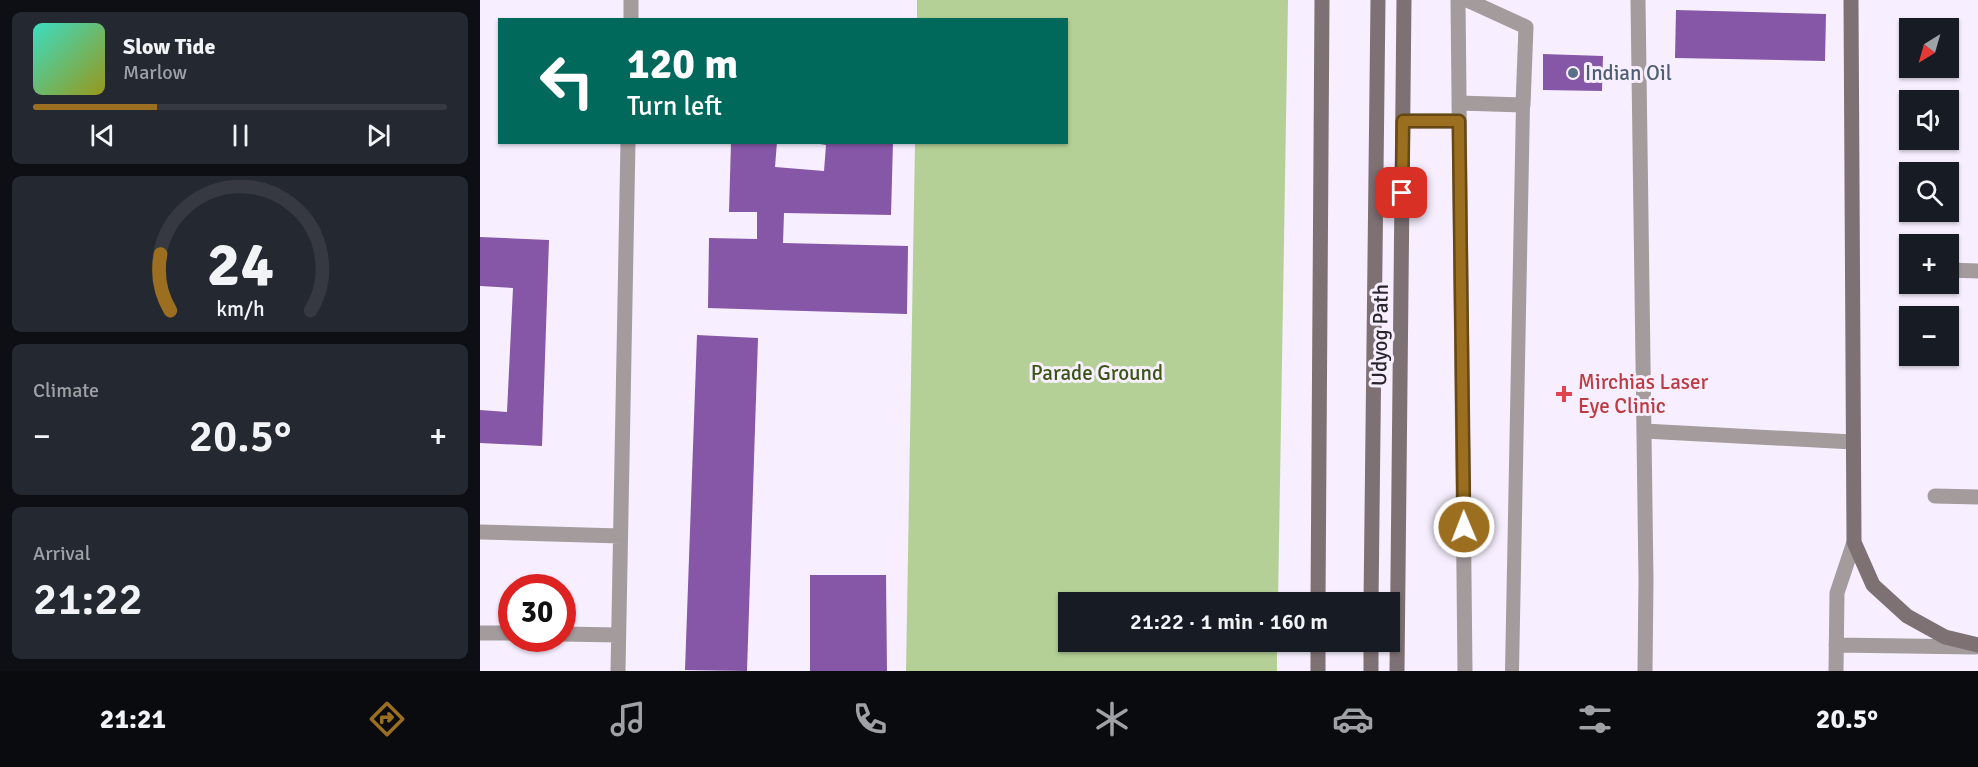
<!DOCTYPE html>
<meta charset="utf-8">
<style>
:root{--surface:#171b24;--page:#242831;--text:#f1f3f6;--muted:#9ea1a6;--line:#363941;--accent:#9c6e1f}
body{margin:0;font-family:Signika,sans-serif;background:var(--page);color:var(--text);height:100vh;display:flex;flex-direction:column;font-size:22px;white-space:nowrap}
*{box-sizing:border-box;margin:0}
p{font-size:20px;color:var(--muted)}
.icon{flex:none;width:33px;height:33px;fill:none;stroke:currentColor;stroke-width:2;stroke-linecap:round;stroke-linejoin:round}
.map{position:relative;flex:1;overflow:hidden}
.panel{display:flex;flex-direction:column;gap:12px;padding:12px;background:#0d0f14;width:480px}
.panel>*{flex:none}
.top-card{position:absolute;left:18px;top:18px;width:570px;height:126px;border-radius:0px;box-shadow:0 2px 4px #0004;background:#00695c;color:#fff;overflow:hidden}
.needle{width:39px;rotate:217deg}
.controls{position:absolute;left:1419px;top:18px;display:grid;gap:12px}
.controls a{display:grid;place-items:center;width:60px;height:60px;border-radius:0px;background:var(--surface);box-shadow:0 2px 4px #0004;font-size:30px}
.speed{position:absolute;left:18px;top:574px;display:flex;gap:12px;font-size:30px;font-weight:700;text-align:center}
.speed>*{display:grid;place-content:center;width:78px;height:78px;border-radius:50%;background:var(--surface);box-shadow:0 2px 4px #0004;line-height:1}
.speed .limit{border:9px solid #d22;background:#fff;color:#111}
.pin{position:absolute;display:grid;place-items:center;width:51px;height:51px;color:#fff;margin:-26px;border-radius:12px;box-shadow:0 3px 9px #0006}
.me{position:absolute;width:66px;margin:-33px;rotate:359deg;stroke-linejoin:round;filter:drop-shadow(0 0 4px #0008)}
.turn{display:flex;align-items:center;gap:21px;height:126px;padding:0 30px;font-size:27px}
.turn .icon{width:78px;height:78px;stroke-width:2.5}
.turn b{display:block;font-size:42px;line-height:51px}
.big{font-size:45px;font-weight:600;line-height:1.1}
.panel .tile{flex:1;display:flex;flex-direction:column;justify-content:center;gap:9px;min-width:0;padding:0 21px;border-radius:9px;background:var(--page)}
.panel .dial{align-items:center;gap:0}
.dial svg{height:156px;overflow:visible;fill:none;stroke:var(--line);stroke-width:7;stroke-linecap:round;text-anchor:middle}
.dial text{fill:var(--text);stroke:none}
.song{display:flex;align-items:center;gap:18px}
.cover{width:72px;height:72px;border-radius:9px;background:linear-gradient(135deg,hsl(170 70% 55%),hsl(60 70% 35%))}
.played{height:6px;border-radius:3px;background:linear-gradient(90deg,var(--accent) 30%,var(--line) 30%)}
.keys{display:flex;justify-content:space-around;direction:ltr}
.heat{display:flex;justify-content:space-between;align-items:center;font-size:33px;direction:ltr}
.trip{position:absolute;left:578px;top:592px;width:342px;height:60px;border-radius:0px;background:var(--surface);box-shadow:0 2px 4px #0004;font-weight:600;line-height:60px;text-align:center}
.dock{display:flex;height:96px;justify-content:space-around;align-items:center;background:#090b0e;color:var(--muted)}
.dock .icon{width:42px;height:42px}
.dock .on{color:var(--accent)}
.dock b{font-size:27px;color:var(--text)}
main{display:flex;flex:1;min-height:0}
.map>svg:first-child{display:block}
.green{fill:#b4d096}
.building{fill:#8657a6}
.lines{fill:none;stroke-linecap:round;stroke-linejoin:round}
.lane{stroke:#a49b9d;stroke-width:14}
.street{stroke:#a49b9d;stroke-width:15}
.secondary{stroke:#7e7174;stroke-width:15}
.route-casing{stroke:#654814;stroke-width:15}
.route{stroke:#9c6e1f;stroke-width:10}
.service-dot{fill:#5c6f8a;stroke:#f7efff;stroke-width:2}
.health-dot{fill:#e0444e;stroke:#f7efff;stroke-width:2}
.labels{text-anchor:middle;dominant-baseline:central;stroke-width:6;stroke-linejoin:round;paint-order:stroke}
.service-label{font-size:21px;fill:#4e5e75;stroke:#f7efff;text-anchor:start}
.street-label{font-size:21px;fill:#29252b;stroke:#f7efff}
.park-label{font-size:21px;fill:#395414;stroke:#f7efff}
.health-label{font-size:21px;fill:#be3a42;stroke:#f7efff;text-anchor:start}
</style>
<main>
<section class="panel">
<div class="tile">
<div class="song"><i class="cover"></i><div><b>Slow Tide</b><p>Marlow</p></div></div>
<div class="played"></div>
<div class="keys"><svg class="icon" aria-label="previous" viewBox="0 0 24 24"><path d="M18 5L8 12l10 7zM5 5v14"/></svg><svg class="icon" aria-label="pause" viewBox="0 0 24 24"><path d="M8 5v14M16 5v14"/></svg><svg class="icon" aria-label="next" viewBox="0 0 24 24"><path d="M6 5l10 7-10 7zM19 5v14"/></svg></div>
</div>
<div class="tile dial"><svg viewBox="0 0 100 80">
<path d="M14 69A42 42 0 1 1 86 69"/>
<path d="M14 69A42 42 0 0 1 9 40" stroke="#9c6e1f"/>
<text x="50" y="56" font-size="32" font-weight="700">24</text>
<text x="50" y="72" font-size="11">km/h</text>
</svg></div>
<div class="tile"><p>Climate</p>
<div class="heat"><a>−</a><b class="big">20.5°</b><a>+</a></div>
</div>
<div class="tile"><p>Arrival</p><b class="big">21:22</b></div>
</section>
<div class="map">
<svg width="1498" height="671" viewBox="0 0 1498 671">
<rect width="100%" height="100%" fill="#f7efff"/>
<path class="green" d="M 437,0 L 808,0 L 798,603 L 588,603 L 588,642 L 797,642 L 797,671 L 426,671 L 435,143 L 586,142 L 586,20 L 437,19 Z"/>
<path class="building" d="M 1196,10 L 1346,14 L 1345,61 L 1195,58 Z
M 1063,54 L 1123,56 L 1122,91 L 1063,90 Z
M 251,142 L 297,142 L 295,167 L 344,171 L 346,145 L 340,144 L 341,142 L 413,142 L 411,215 L 304,213 L 303,243 L 428,246 L 427,314 L 228,308 L 229,238 L 277,239 L 277,212 L 249,212 Z
M 0,237 L 69,240 L 62,446 L 0,443 L 0,410 L 27,412 L 33,288 L 0,286 Z
M 217,335 L 278,338 L 267,671 L 205,670 Z
M 330,575 L 406,575 L 407,671 L 330,671 Z"/>
<g class="lines">
<path class="lane" d="M 1032,671 L 1043,105"/>
<path class="street" d="M 978,0 L 985,671
M 1158,0 L 1166,580 L 1165,671
M 151,20 L 151,0
M 979,103 L 1043,105 L 1046,27 L 987,0
M 923,121 L 979,121
M 1468,270 L 1498,271
M 1164,431 L 1373,442
M 1455,496 L 1498,497
M 0,532 L 140,536
M 0,633 L 32,633
M 82,634 L 138,635
M 1356,645 L 1495,647
M 138,671 L 148,142
M 1356,671 L 1357,593 L 1374,542"/>
<path class="secondary" d="M 1371,0 L 1374,542 L 1393,585 L 1427,616 L 1465,637 L 1498,645
M 838,603 L 842,0
M 891,603 L 898,0
M 838,671 L 838,642
M 891,671 L 891,642
M 917,671 L 924,0"/>
</g>
<g class="lines">
<g class="route-casing">
<path id="route" d="M 922,193 L 923,121 L 979,121 L 984,527"/>
</g>
<use href="#route" class="route"/>
</g>
<circle class="service-dot" cx="1093" cy="73" r="6"/>
<path class="health-dot" d="M1081 385h6v6h6v6h-6v6h-6v-6h-6v-6h6z"/>
<g class="labels">
<g class="service-label">
<text x="1105" y="73">Indian Oil</text>
</g>
<g class="street-label">
<text transform="translate(900 335) rotate(-89)">Udyog Path</text>
</g>
<g class="park-label">
<text x="617" y="373">Parade Ground</text>
</g>
<g class="health-label">
<text x="1098" y="382">Mirchias Laser<tspan x="1098" dy="24">Eye Clinic</tspan></text>
</g>
</g>
</svg>
<div class="controls">
<a><svg class="needle" viewBox="-14 -14 28 28"><path d="M0-13l5 13h-10z" fill="#e53935"/><path d="M0 13l5-13h-10z" fill="#9ea1a6"/></svg></a>
<a><svg class="icon" aria-label="sound" viewBox="0 0 24 24"><path d="M4 9h4l5-4v14l-5-4H4zM17 9q2 3 0 6"/></svg></a>
<a><svg class="icon" aria-label="search" viewBox="0 0 24 24"><circle cx="10" cy="10" r="6"/><path d="M15 15l6 6"/></svg></a>
<a>+</a>
<a>−</a>
</div>
<div class="speed"><div class="limit">30</div></div>
<div class="pin" style="left:922px;top:193px;background:#d93025"><svg class="icon" aria-label="arrive" viewBox="0 0 24 24"><path d="M6 21V4h12l-3 4 3 4H6"/></svg></div>
<svg class="me" style="left:984px;top:527px" viewBox="-20 -20 40 40"><circle r="17" fill="#9c6e1f" stroke="#fff" stroke-width="3"/><path d="M0-11L8 9 0 5-8 9z" fill="#fff"/></svg>
<div class="trip">21:22 · 1 min · 160 m</div>
<div class="top-card">
<div class="turn"><svg class="icon" aria-label="left" viewBox="0 0 24 24"><path d="M17 20v-9H6M10 6l-5 5 5 5"/></svg><div><b>120 m</b>Turn left</div></div>
</div>
</div>
</main>
<nav class="dock">
<b>21:21</b>
<svg class="icon on" aria-label="directions" viewBox="0 0 24 24"><path d="M12 3l9 9-9 9-9-9zM9 14v-3h6M13 9l2 2-2 2"/></svg>
<svg class="icon" aria-label="music" viewBox="0 0 24 24"><path d="M9 18V5l10-2v13"/><circle cx="6" cy="18" r="3"/><circle cx="16" cy="16" r="3"/></svg>
<svg class="icon" aria-label="phone" viewBox="0 0 24 24"><path d="M5 4h4l2 5-3 2q2 4 5 5l2-3 5 2v4C11 20 4 13 5 4z"/></svg>
<svg class="icon" aria-label="climate" viewBox="0 0 24 24"><path d="M12 3v18M4 7l16 10M4 17L20 7"/></svg>
<svg class="icon" aria-label="car" viewBox="0 0 24 24"><path d="M5 17H2v-5l4-1 3-4h7l3 4 3 1v5h-3M9 17h6M6 11h13"/><circle cx="7" cy="17" r="2"/><circle cx="17" cy="17" r="2"/></svg>
<svg class="icon" aria-label="filters" viewBox="0 0 24 24"><path d="M4 7h16M4 17h16"/><circle cx="9" cy="7" r="2"/><circle cx="15" cy="17" r="2"/></svg>
<b>20.5°</b>
</nav>
